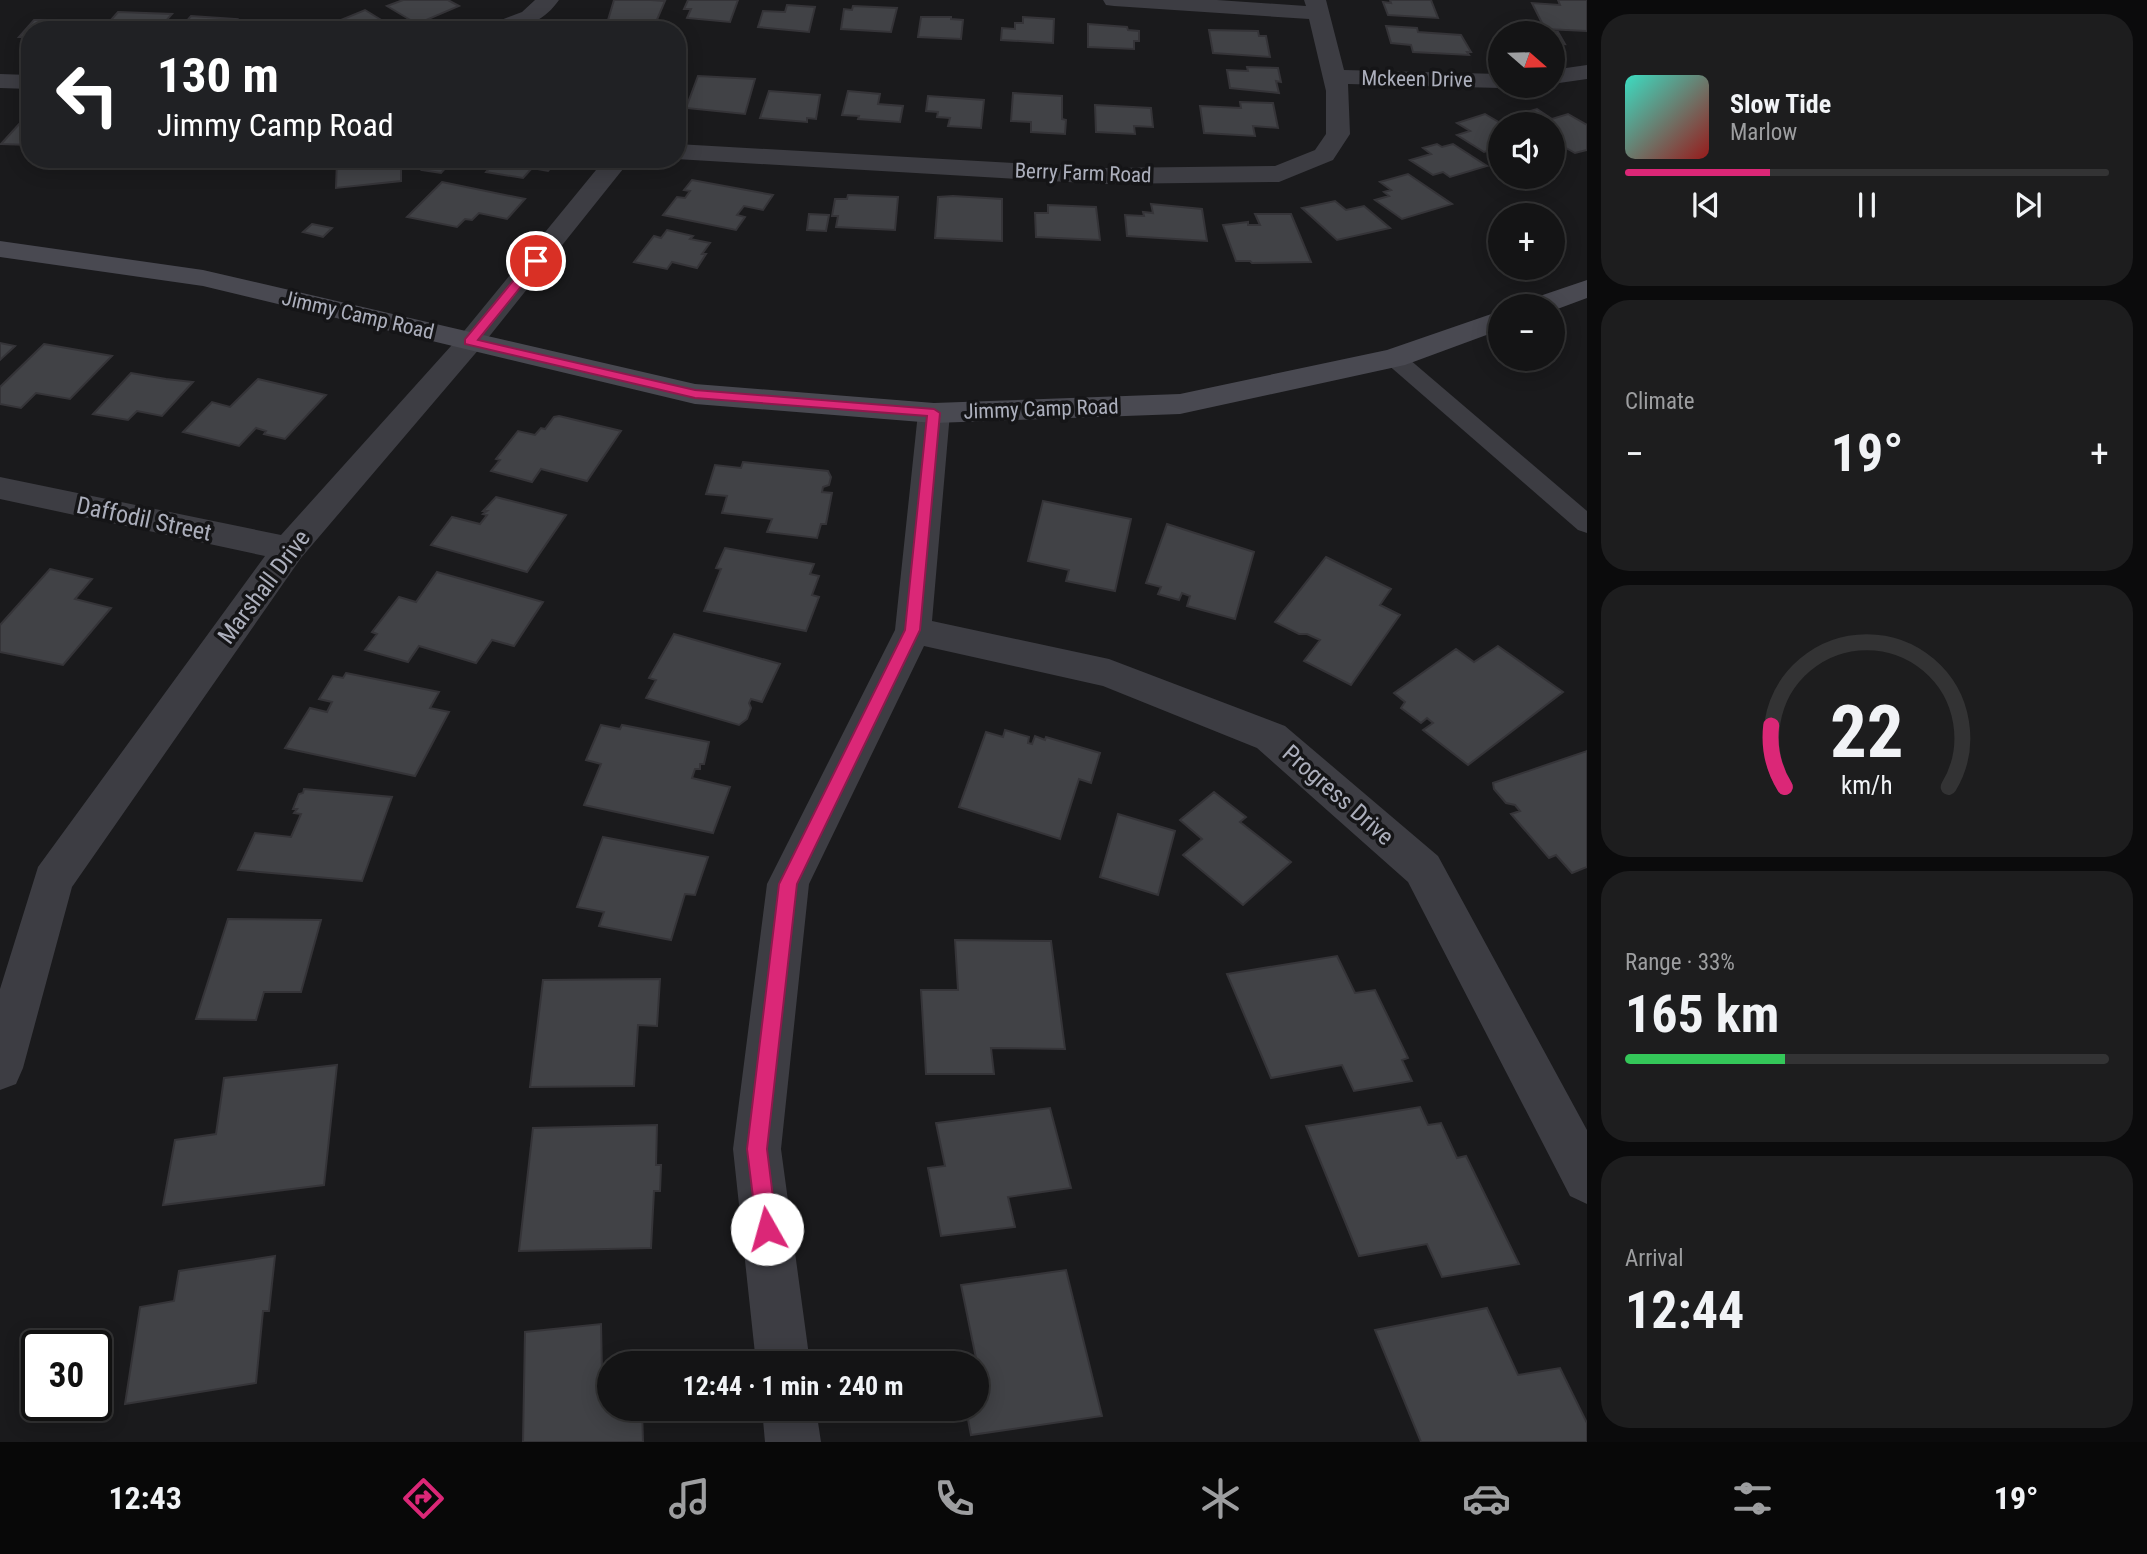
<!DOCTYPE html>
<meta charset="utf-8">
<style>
:root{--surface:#141415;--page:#1d1d1e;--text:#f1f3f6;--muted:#9d9ea0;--line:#333334;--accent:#db2777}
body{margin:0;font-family:"Roboto Condensed",sans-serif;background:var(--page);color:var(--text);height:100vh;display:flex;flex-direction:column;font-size:26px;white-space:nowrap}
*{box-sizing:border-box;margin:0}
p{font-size:23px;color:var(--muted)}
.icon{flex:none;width:38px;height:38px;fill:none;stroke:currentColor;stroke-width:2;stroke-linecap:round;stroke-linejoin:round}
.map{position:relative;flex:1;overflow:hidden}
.side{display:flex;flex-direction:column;gap:14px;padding:14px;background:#0b0b0c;width:560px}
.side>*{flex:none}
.banner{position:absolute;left:21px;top:21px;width:665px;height:147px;border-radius:28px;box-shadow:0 4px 18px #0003,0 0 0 2px var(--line);background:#202124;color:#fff;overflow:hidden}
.needle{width:46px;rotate:110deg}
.tools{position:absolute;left:1488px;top:21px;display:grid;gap:14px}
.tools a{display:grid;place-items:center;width:77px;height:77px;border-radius:50%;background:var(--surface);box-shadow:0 4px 18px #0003,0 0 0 2px var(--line);font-size:35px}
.speed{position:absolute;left:21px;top:1330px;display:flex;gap:14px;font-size:35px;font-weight:700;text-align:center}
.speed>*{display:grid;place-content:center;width:91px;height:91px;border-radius:50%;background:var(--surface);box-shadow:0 4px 18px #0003,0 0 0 2px var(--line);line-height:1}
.speed .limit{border:4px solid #111;border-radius:10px;background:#fff;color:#111}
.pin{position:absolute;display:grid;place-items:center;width:60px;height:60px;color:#fff;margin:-30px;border:4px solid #fff;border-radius:50%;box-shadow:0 2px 7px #0007}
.me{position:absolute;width:77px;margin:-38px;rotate:353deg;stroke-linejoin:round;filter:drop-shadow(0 0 5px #0008)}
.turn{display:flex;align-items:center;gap:24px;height:147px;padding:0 21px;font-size:32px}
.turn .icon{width:91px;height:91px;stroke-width:2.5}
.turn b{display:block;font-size:49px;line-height:60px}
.big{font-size:52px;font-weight:700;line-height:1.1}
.side .card{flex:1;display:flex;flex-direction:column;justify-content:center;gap:10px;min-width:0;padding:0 24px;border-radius:28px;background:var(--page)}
.side .dial{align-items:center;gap:0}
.dial svg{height:182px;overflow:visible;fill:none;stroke:var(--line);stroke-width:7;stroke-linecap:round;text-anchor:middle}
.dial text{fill:var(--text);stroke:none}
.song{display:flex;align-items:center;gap:21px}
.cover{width:84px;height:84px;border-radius:10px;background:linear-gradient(135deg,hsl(170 70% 55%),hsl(0 70% 35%))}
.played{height:7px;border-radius:4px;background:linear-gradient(90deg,var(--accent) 30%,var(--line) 30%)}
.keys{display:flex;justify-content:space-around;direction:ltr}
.heat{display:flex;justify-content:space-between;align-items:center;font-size:38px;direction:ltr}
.charge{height:10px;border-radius:5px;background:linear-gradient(90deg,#34c759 33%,var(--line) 0)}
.trip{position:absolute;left:597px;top:1351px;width:392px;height:70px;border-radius:35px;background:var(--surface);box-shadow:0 4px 18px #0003,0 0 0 2px var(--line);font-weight:700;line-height:70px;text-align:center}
.tab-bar{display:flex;height:112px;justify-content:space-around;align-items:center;background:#080808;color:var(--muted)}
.tab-bar .icon{width:49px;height:49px}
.tab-bar .on{color:var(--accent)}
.tab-bar b{font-size:32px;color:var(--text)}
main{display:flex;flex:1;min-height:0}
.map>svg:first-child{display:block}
.building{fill:#414246;stroke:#353438;stroke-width:2}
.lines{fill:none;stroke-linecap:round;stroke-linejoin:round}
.lane{fill:#3d3d43;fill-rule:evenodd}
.street{fill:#3d3d43;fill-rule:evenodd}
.secondary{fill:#494951;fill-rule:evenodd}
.route{fill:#db2777;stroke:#8e194d;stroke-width:2}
.labels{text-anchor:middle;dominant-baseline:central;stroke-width:7;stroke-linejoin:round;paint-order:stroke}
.far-street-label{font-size:21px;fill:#acafbc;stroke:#151517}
.street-label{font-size:24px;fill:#acafbc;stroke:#151517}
</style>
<main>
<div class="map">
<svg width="1587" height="1442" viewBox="0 0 1587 1442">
<rect width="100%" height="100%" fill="#1a1a1c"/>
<path class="building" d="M 403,0 L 448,0 L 459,6 L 417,24 L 387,6 Z
M 614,0 L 651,0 L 665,1 L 656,22 L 608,20 Z
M 688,0 L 738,0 L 730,22 L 687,18 L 691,9 L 684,9 Z
M 1390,0 L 1431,0 L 1438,18 L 1388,15 L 1383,2 L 1391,3 Z
M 1558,0 L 1587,0 L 1587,31 L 1545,29 L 1532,3 L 1560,5 Z
M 787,5 L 815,7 L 809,32 L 758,27 L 763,11 L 785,12 Z
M 853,6 L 897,8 L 891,32 L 841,29 L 844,9 L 852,10 Z
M 365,10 L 396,29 L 329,30 L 324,27 Z
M 118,12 L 172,14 L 158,30 L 102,30 Z
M 191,16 L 237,19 L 228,30 L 179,30 Z
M 921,17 L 951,17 L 951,19 L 963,20 L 961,39 L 918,37 Z
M 1023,17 L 1054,19 L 1053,43 L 1001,40 L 1002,28 L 1015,29 L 1015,23 L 1023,23 Z
M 34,20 L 88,20 L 81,30 L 30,30 L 30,37 L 19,37 Z
M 1088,24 L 1127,27 L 1128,30 L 1139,31 L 1139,41 L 1134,41 L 1134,49 L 1088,47 Z
M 1386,26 L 1417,28 L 1418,32 L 1461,35 L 1471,52 L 1467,52 L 1469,55 L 1413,52 L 1411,45 L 1391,43 Z
M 1209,30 L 1258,31 L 1259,36 L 1266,36 L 1270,57 L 1213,53 Z
M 1535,31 L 1558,32 L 1565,44 L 1552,43 L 1552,33 Z
M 1247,67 L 1278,68 L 1281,82 L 1276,81 L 1279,93 L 1230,88 L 1227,70 L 1248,71 Z
M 698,76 L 755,79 L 745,114 L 686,108 Z
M 769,91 L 820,95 L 816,119 L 807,118 L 807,122 L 760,118 Z
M 848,91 L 880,94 L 878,104 L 903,106 L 900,122 L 858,119 L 859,116 L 842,115 Z
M 1013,93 L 1062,96 L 1062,119 L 1066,120 L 1065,134 L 1031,132 L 1031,122 L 1011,121 Z
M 928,96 L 984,100 L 981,128 L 948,126 L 950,118 L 937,117 L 938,112 L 926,111 Z
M 1240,102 L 1273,103 L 1278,128 L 1253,126 L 1255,136 L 1204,133 L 1200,106 L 1241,108 Z
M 1095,105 L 1151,108 L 1153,127 L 1134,126 L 1135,134 L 1096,132 Z
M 1537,109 L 1552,119 L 1568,114 L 1587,125 L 1587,150 L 1575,153 L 1552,140 L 1552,124 L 1522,124 L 1510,117 Z
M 30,112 L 30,145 L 1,144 Z
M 1485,114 L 1502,124 L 1500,147 L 1484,152 L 1457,135 L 1470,131 L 1457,123 Z
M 1437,144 L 1442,147 L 1453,144 L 1487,166 L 1450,177 L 1443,172 L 1433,175 L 1410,160 L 1431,154 L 1423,148 Z
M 253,159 L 312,159 L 311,163 L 251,167 Z
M 337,159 L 401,159 L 401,181 L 336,188 Z
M 497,159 L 558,159 L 548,171 L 532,168 L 523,178 L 486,172 Z
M 431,160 L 449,164 L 441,173 L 422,170 Z
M 1408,174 L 1452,204 L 1402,219 L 1375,200 L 1389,196 L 1384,192 L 1391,190 L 1380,182 Z
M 692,180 L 773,195 L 763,210 L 744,206 L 737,215 L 745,217 L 736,230 L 663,215 L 677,197 L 685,198 L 690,191 L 684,190 Z
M 442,182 L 525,199 L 507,219 L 479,213 L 472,220 L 465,219 L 457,227 L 407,217 Z
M 848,195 L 898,197 L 895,230 L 836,227 L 838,216 L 832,216 L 835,199 L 847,199 Z
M 953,196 L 1002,199 L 1002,241 L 935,238 L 938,197 Z
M 1335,201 L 1346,210 L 1364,206 L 1390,228 L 1337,240 L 1302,208 Z
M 1151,204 L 1202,209 L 1207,241 L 1127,236 L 1125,215 L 1144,216 L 1143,212 L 1153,213 Z
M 1048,205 L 1096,207 L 1100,240 L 1036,237 L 1035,213 L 1048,213 Z
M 809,214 L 829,215 L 826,231 L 807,230 Z
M 1255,214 L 1291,214 L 1311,262 L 1252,263 L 1250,261 L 1236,261 L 1223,225 L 1248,222 L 1248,225 L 1260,225 Z
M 312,224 L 332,228 L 323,237 L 303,232 Z
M 667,230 L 693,236 L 690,239 L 710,243 L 702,254 L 706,254 L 697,268 L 672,262 L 667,269 L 634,262 L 654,236 L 661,238 Z
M 0,343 L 15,346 L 0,360 Z
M 44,344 L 112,356 L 70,399 L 36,393 L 21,408 L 0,404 L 0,387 Z
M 131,373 L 166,379 L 193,382 L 162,416 L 137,411 L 128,420 L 93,414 Z
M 258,379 L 326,395 L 285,439 L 264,434 L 266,431 L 256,428 L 239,446 L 183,432 L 212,402 L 230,407 Z
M 559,416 L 621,431 L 587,481 L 541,469 L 532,482 L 491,471 L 500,460 L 496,459 L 518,431 L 535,435 L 541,428 L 545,429 L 554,417 Z
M 743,462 L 828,471 L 831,477 L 829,485 L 823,487 L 822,492 L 832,493 L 826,524 L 821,524 L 817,538 L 767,532 L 772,519 L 722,513 L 727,496 L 706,494 L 715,465 L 741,468 Z
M 496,497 L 566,515 L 527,572 L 431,545 L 452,517 L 480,524 L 487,515 L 483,514 L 487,511 L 483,511 Z
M 1043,501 L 1131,519 L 1115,591 L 1066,581 L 1069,570 L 1028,561 Z
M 1167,524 L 1254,552 L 1235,619 L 1187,606 L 1190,596 L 1182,593 L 1179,600 L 1158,594 L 1161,587 L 1146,583 Z
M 725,548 L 814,564 L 810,574 L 819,576 L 812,595 L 819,597 L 806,631 L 704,611 L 721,569 L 716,568 Z
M 1326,557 L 1391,589 L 1380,605 L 1400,615 L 1351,685 L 1304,661 L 1320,640 L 1307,634 L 1299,634 L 1275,622 Z
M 50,569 L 92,579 L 75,599 L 111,608 L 63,665 L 0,652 L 0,625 Z
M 437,572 L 543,602 L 514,646 L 492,640 L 476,663 L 419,646 L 408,662 L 365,650 L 377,634 L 372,632 L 399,597 L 416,602 Z
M 674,634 L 780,664 L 762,702 L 751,699 L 749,703 L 751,708 L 747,719 L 739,725 L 646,698 L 656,680 L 649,678 Z
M 1498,646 L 1563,692 L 1468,765 L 1423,730 L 1433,723 L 1427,718 L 1421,723 L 1401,708 L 1405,702 L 1394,693 L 1456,649 L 1474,662 Z
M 346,673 L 439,692 L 430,708 L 449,712 L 415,776 L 285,748 L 310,708 L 327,712 L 332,702 L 319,699 L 333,676 L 343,678 Z
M 601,725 L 620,729 L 622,725 L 709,742 L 704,764 L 700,764 L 700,769 L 695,769 L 692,778 L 730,787 L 713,833 L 584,805 L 601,764 L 586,760 Z
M 1005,730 L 1029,737 L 1028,743 L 1032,744 L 1035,736 L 1045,740 L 1046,737 L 1100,753 L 1091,783 L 1079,779 L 1060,839 L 959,807 L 986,732 L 1003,737 Z
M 1587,751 L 1587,867 L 1572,873 L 1556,855 L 1549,858 L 1511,814 L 1520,811 L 1515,805 L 1506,803 L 1494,789 L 1493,783 Z
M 304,789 L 392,797 L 362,881 L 238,870 L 255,833 L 291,837 L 301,814 L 294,813 L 297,809 L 293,809 L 299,794 L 303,793 Z
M 1214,792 L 1246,817 L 1240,822 L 1291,862 L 1243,905 L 1183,855 L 1202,839 L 1180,820 Z
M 1118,814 L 1175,831 L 1158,895 L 1100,877 Z
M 603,837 L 708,857 L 695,895 L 685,894 L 671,940 L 599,926 L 604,912 L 577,907 Z
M 228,919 L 321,920 L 301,992 L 264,992 L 256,1020 L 196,1019 Z
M 955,940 L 1051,941 L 1065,1049 L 991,1048 L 994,1074 L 926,1074 L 921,990 L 958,990 Z
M 1337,956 L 1355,993 L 1375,990 L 1408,1058 L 1402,1060 L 1412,1081 L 1354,1091 L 1342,1065 L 1271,1078 L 1227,974 Z
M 660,979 L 657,1026 L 638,1025 L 634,1086 L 530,1087 L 543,980 Z
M 337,1065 L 324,1185 L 163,1205 L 175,1140 L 216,1134 L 224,1078 Z
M 1420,1107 L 1428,1125 L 1441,1123 L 1457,1158 L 1466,1156 L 1519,1264 L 1442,1277 L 1427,1244 L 1359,1256 L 1306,1126 Z
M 1050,1108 L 1071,1188 L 1008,1197 L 1015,1227 L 941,1236 L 928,1168 L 945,1166 L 936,1123 Z
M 657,1125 L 656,1165 L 661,1165 L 660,1191 L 654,1191 L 651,1248 L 519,1251 L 533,1128 Z
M 275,1256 L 269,1311 L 263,1311 L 256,1383 L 125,1404 L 140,1307 L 174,1301 L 179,1271 Z
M 1066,1270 L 1102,1416 L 971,1435 L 966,1409 L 976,1409 L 976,1363 L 958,1363 L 958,1361 L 976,1358 L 961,1285 Z
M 1487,1308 L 1518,1375 L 1560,1368 L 1587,1423 L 1587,1442 L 1421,1442 L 1375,1330 Z
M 601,1324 L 602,1373 L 609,1372 L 609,1409 L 642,1409 L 643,1442 L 523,1442 L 525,1332 Z"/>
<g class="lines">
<path class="lane" d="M 1394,351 L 1402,353 L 1587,511 L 1587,533 L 1578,530 L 1386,363 L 1383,358 L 1386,353 Z"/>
<path class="street" d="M 535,0 L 559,0 C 540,27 516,30 485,30 L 488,25 L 522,12 Z
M 1103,0 L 1217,0 L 1306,6 L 1304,0 L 1326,0 L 1344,70 L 1500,74 L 1500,86 L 1508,86 L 1500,88 L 1348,84 L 1350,134 L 1333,160 L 1279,182 L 1103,184 L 676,159 L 677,144 L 1103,168 L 1275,166 L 1315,150 L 1326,134 L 1326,91 L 1309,19 L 1114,6 L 1106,5 Z
M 1587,65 L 1587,79 L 1552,84 L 1552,70 Z
M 0,74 L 30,75 L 30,89 L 0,88 Z
M 605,159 L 631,159 L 480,348 L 301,558 L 72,887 L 23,1068 L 16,1084 L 0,1090 L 0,989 L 38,867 L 265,556 L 0,499 L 0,477 L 281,535 L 460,336 Z
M 934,403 L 945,406 L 950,413 L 932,621 L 1109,659 L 1285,726 L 1438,856 L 1587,1130 L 1587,1204 L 1570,1196 L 1408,882 L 1257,748 L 1103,686 L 924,646 L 809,884 L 781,1149 L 810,1363 L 756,1363 L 733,1149 L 767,884 L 895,630 L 918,413 L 923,406 Z
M 762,1409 L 816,1409 L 821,1442 L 765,1442 Z"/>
<path class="secondary" d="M 0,241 L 203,270 L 695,384 L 934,403 L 1180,394 L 1387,350 L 1500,311 L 1500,330 L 1405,365 L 1180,414 L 934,423 L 695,404 L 203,286 L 0,257 Z
M 1587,280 L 1587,298 L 1552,311 L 1552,306 L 1524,306 L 1528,300 Z"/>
</g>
<path class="route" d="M 536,257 L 540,258 L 540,263 L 478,340 L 695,390 L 934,409 L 940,413 L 920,630 L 797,884 L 767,1149 L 777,1229 L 774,1237 L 767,1240 L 760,1237 L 757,1229 L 747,1149 L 779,884 L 905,630 L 927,416 L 695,398 L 465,344 L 465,339 L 532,258 Z"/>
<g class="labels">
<g class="far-street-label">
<text transform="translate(1417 79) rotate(1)">Mckeen Drive</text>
<text transform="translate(1083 173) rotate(2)">Berry Farm Road</text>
<text transform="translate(358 315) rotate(13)">Jimmy Camp Road</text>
<text transform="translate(1041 409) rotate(-2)">Jimmy Camp Road</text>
</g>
<g class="street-label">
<text transform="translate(144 519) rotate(12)">Daffodil Street</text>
<text transform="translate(264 587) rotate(-53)">Marshall Drive</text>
<text transform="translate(1338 795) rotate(41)">Progress Drive</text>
</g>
</g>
</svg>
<div class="tools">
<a><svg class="needle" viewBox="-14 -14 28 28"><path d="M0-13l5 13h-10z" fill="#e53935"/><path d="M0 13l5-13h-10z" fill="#9d9ea0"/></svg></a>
<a><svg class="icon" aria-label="sound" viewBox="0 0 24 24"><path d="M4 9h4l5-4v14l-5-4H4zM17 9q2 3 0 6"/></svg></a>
<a>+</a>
<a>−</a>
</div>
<div class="speed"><div class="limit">30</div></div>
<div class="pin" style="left:536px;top:261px;background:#d93025"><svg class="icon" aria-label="arrive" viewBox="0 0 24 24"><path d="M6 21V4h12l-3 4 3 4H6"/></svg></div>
<svg class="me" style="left:767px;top:1229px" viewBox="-20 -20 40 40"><circle r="19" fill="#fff"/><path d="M0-13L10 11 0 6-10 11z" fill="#db2777"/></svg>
<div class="trip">12:44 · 1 min · 240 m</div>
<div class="banner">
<div class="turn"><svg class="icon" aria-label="left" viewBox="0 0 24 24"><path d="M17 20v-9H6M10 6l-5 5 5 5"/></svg><div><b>130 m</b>Jimmy Camp Road</div></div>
</div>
</div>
<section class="side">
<div class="card">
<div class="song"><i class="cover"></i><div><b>Slow Tide</b><p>Marlow</p></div></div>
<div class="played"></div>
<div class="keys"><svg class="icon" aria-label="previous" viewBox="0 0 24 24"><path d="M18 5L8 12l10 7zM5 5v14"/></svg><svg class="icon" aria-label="pause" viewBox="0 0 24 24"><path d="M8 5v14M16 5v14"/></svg><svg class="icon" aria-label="next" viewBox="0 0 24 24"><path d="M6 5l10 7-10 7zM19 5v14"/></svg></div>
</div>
<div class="card"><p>Climate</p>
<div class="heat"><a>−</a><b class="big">19°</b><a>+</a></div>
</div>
<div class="card dial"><svg viewBox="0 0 100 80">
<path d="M14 69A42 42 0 1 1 86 69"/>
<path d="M14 69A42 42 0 0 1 8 42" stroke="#db2777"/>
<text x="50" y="56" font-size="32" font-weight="700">22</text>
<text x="50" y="72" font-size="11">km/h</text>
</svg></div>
<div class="card"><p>Range · 33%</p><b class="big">165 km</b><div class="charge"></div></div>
<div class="card"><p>Arrival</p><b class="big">12:44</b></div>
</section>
</main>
<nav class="tab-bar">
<b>12:43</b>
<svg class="icon on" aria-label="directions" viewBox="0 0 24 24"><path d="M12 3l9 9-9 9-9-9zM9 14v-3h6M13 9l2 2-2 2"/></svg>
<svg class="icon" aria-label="music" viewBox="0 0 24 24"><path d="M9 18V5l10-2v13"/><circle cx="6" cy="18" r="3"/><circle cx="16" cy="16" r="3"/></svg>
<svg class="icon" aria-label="phone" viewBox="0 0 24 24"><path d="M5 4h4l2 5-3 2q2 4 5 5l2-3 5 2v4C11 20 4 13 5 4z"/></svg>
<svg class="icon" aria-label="climate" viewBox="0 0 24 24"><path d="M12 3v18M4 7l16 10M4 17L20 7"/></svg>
<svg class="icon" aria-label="car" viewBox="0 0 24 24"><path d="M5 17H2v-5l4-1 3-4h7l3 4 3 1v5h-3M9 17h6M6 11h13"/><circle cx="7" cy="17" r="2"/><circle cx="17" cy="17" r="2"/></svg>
<svg class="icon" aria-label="filters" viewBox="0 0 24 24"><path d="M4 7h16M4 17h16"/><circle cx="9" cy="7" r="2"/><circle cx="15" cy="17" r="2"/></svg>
<b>19°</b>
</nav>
